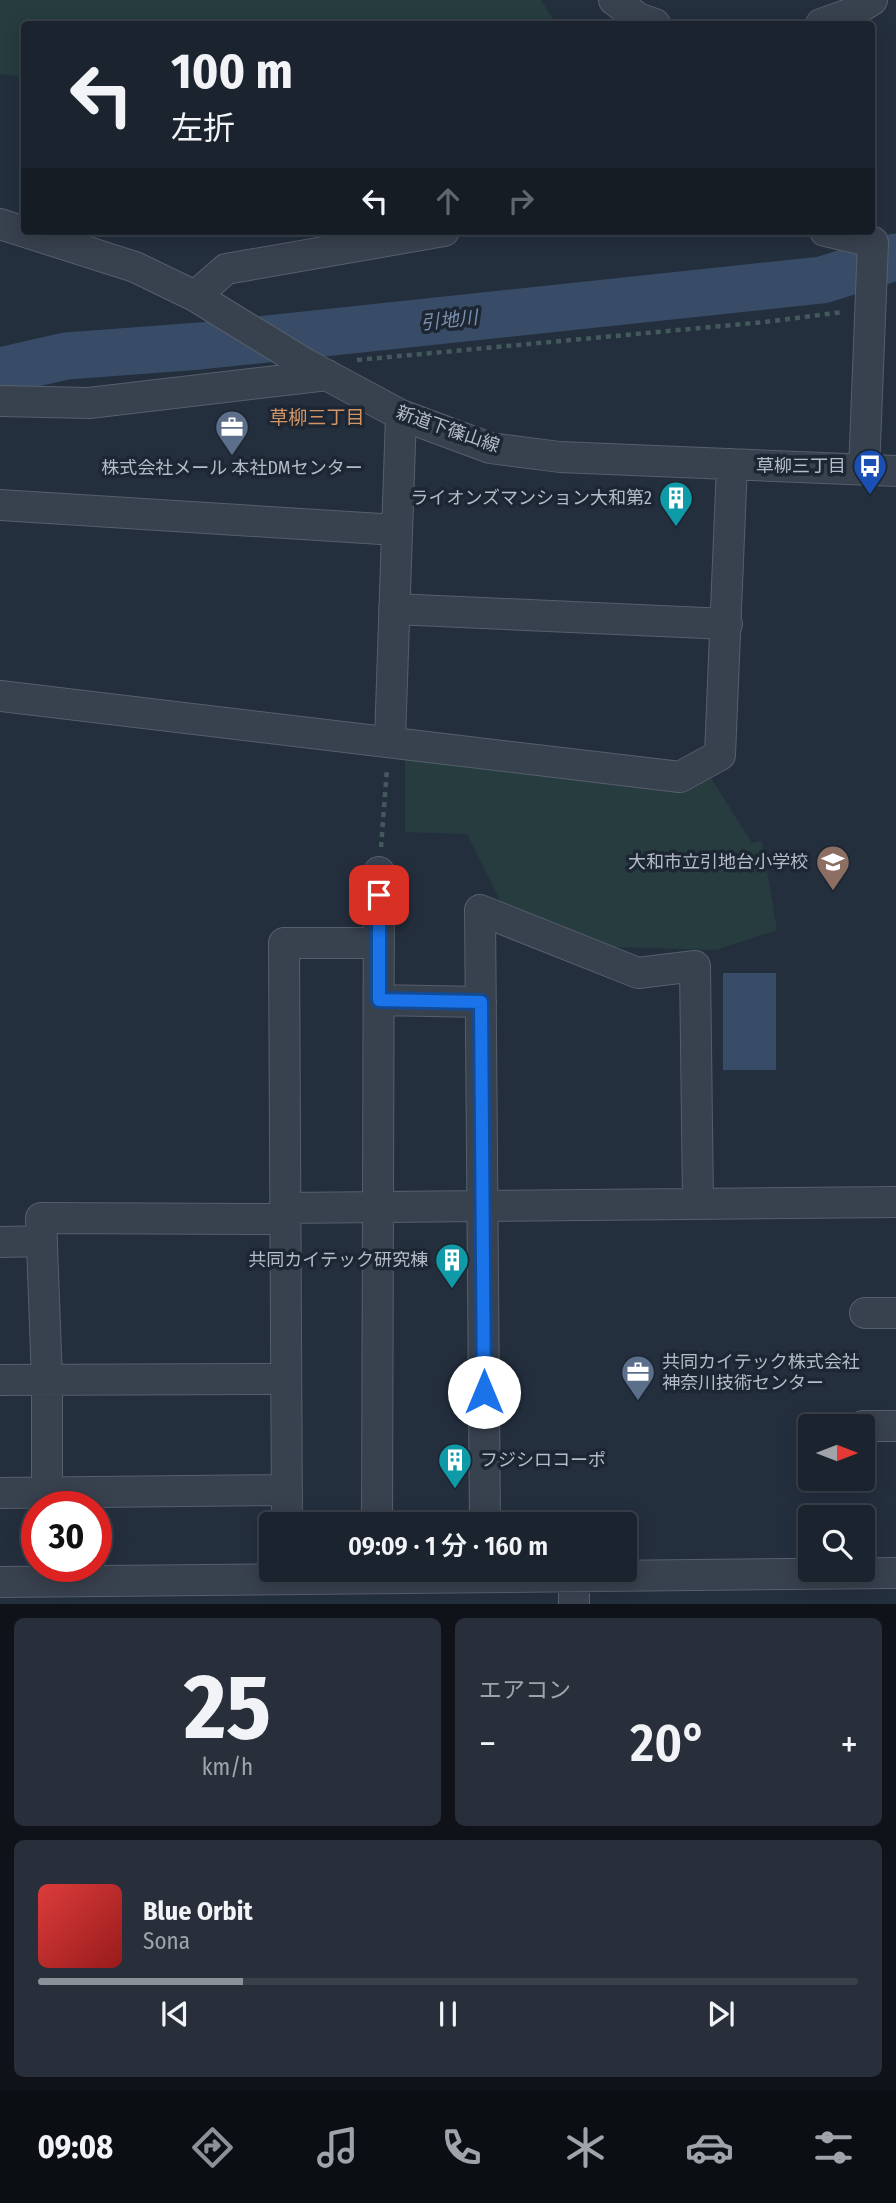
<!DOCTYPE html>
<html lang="ja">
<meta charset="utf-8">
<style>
:root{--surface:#1b232e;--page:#282f3a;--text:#f1f3f6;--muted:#a0a4aa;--line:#39404a;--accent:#8c9099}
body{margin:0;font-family:"Fira Sans Condensed","Noto Sans JP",sans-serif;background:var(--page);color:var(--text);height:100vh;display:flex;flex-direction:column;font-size:26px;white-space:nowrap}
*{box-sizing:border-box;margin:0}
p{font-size:23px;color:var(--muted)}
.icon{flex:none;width:38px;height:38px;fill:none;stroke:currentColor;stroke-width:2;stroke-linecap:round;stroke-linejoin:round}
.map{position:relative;height:1604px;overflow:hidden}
.drawer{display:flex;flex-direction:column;gap:14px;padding:14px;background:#0f1319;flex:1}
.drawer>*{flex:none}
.top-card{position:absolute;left:21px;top:21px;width:854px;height:214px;border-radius:7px;box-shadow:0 4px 18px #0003,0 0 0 2px var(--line);background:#1b232e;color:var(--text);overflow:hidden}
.needle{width:46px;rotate:90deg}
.fabs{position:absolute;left:798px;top:1414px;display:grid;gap:14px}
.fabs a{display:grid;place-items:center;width:77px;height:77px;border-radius:7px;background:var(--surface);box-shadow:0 4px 18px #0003,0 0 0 2px var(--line);font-size:35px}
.speed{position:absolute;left:21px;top:1491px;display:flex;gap:14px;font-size:35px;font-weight:700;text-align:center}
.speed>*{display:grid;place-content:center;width:91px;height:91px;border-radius:50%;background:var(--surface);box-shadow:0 4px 18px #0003,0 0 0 2px var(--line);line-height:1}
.speed .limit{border:10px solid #d22;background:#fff;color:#111}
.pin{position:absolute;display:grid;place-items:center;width:60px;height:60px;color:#fff;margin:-30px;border-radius:14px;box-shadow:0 4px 10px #0006}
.me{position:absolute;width:77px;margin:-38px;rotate:0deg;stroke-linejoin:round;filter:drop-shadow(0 0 5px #0008)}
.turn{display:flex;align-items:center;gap:24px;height:147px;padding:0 35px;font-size:32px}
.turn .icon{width:91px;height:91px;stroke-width:2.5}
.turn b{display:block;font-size:49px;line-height:60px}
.lanes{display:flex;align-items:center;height:66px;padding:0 35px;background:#0003;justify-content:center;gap:35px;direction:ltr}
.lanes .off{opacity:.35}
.big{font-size:52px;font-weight:600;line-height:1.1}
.drawer .card{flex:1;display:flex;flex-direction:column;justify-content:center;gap:10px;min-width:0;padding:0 24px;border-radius:10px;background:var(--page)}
.drawer .dial{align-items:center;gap:0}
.dial b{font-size:91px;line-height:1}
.song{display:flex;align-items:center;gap:21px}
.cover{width:84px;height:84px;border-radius:10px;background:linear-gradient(135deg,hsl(0 70% 55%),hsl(0 70% 35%))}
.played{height:7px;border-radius:4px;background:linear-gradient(90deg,var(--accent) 25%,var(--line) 25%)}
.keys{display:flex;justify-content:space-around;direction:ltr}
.heat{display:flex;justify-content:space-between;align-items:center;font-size:38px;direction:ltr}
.drawer .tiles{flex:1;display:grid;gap:14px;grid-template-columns:1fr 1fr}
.card:last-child{grid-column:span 2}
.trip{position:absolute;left:259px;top:1512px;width:378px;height:70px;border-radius:7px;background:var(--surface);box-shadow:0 4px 18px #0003,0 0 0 2px var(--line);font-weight:600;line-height:70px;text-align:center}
.tab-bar{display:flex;height:112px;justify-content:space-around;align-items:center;background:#0b0e12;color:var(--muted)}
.tab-bar .icon{width:49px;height:49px}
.tab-bar .selected{color:var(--accent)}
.tab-bar b{font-size:32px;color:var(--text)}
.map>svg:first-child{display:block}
.green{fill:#263c3f}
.water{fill:#394c67}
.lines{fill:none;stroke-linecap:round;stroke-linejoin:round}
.river{stroke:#394c67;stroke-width:47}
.minor-casing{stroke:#565f6c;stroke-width:32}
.path{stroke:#44595c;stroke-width:4.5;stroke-dasharray:5 5;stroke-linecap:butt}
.minor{stroke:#38414e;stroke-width:30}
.route-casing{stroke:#114b97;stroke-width:18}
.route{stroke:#1a73e8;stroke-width:12}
.labels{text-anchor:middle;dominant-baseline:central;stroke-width:7;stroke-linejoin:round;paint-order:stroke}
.street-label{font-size:18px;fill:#b4bcc9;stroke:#1d2633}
.poi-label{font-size:18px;fill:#b4bcc9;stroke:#1d2633;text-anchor:end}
.water-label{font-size:19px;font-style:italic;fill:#7c92b1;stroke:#1d2633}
.neighbourhood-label{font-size:19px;fill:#d59563;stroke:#1d2633}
</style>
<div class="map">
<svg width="896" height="1605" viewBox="0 0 896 1605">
<rect width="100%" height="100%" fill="#242f3e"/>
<path class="green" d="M 0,0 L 541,0 L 556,24 L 24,24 L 24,77 L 0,74 Z
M 405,756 L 685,790 L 711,778 L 752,843 L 762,841 L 777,930 L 716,950 L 615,947 L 501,903 L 467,834 L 405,832 Z"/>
<path class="water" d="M 723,973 L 776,973 L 776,1070 L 723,1070 Z"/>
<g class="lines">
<path class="river" d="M 0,371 L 66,356 L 200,346 L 822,280 L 896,257"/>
<g class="minor-casing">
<path id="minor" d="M 614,0 L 638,18 L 655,24
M 821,24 L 849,14 L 872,0
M 0,224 L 135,267 L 195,296 L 304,363 L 401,415 L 490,448 L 560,457 L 896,471
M 825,231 L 873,242 L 864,470
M 195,296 L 226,269 L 444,231
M 0,401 L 89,403 L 327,375
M 0,505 L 397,530
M 394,609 L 727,624
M 0,696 L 680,777 L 720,755 L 732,464
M 390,740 L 401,415
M 379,1000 L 481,1002
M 284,1208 L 896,1202
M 0,1242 L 42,1241
M 865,1313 L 896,1313
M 0,1380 L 285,1379
M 863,1426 L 896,1426
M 47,1492 L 47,1380 L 41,1218 L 284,1219
M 0,1493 L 287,1490
M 287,1524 L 284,943 L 379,943
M 377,1524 L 379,872
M 485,1524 L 480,910 L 638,973 L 695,966 L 698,1204
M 574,1577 L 574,1605
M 0,1582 L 896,1573"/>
</g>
<path class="path" d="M 357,360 L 765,322 L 843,312
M 381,847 L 387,769"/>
<use href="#minor" class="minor"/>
</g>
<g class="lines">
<g class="route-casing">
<path id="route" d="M 379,895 L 379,1000 L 481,1002 L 484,1392"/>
</g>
<use href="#route" class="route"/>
</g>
<defs>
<g id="office-pin" transform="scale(1.75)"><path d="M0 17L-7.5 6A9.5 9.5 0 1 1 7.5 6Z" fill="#5c6f8a" stroke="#1d2633"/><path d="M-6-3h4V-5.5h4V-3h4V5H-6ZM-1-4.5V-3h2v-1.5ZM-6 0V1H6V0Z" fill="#fff"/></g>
<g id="bus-pin" transform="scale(1.75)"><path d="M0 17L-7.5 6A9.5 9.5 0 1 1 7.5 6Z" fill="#1a4fb4" stroke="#1d2633"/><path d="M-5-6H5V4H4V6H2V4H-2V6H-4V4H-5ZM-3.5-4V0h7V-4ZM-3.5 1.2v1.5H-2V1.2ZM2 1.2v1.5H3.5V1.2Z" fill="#fff"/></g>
<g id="building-pin" transform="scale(1.75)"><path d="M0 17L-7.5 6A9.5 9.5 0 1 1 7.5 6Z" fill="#0f9aa8" stroke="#1d2633"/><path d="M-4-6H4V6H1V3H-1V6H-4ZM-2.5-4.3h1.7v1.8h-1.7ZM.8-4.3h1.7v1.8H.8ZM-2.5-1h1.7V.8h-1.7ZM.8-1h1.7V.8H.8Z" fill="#fff"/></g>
<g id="school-pin" transform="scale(1.75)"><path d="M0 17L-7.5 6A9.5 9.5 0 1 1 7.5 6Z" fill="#8d6e63" stroke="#1d2633"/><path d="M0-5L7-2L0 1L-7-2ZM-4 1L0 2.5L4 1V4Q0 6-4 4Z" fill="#fff"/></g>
</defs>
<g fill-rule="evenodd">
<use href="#office-pin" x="232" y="427"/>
<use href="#bus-pin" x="870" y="466"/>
<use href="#building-pin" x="676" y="498"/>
<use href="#school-pin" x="833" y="862"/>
<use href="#building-pin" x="452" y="1260"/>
<use href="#office-pin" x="638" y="1372"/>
<use href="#building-pin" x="455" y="1460"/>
</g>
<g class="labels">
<g class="street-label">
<text transform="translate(448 429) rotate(19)">新道下篠山線</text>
</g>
<g class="poi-label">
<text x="846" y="466">草柳三丁目</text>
<text x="232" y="468" text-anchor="middle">株式会社メール 本社DMセンター</text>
<text x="652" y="498">ライオンズマンション大和第2</text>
<text x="808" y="862">大和市立引地台小学校</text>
<text x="428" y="1260">共同カイテック研究棟</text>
<text x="662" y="1362" text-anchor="start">共同カイテック株式会社<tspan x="662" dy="21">神奈川技術センター</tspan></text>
<text x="480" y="1460" text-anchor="start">フジシロコーポ</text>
</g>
<g class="water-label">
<text transform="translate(449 320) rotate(-6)">引地川</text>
</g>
<g class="neighbourhood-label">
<text x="317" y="417">草柳三丁目</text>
</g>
</g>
</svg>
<div class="fabs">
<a><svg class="needle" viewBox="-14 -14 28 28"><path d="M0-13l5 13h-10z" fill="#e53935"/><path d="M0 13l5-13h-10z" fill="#a0a4aa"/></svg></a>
<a><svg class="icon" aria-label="search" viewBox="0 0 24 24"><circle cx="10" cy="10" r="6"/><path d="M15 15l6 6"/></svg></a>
</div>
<div class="speed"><div class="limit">30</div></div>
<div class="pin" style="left:379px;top:895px;background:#d93025"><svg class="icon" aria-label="arrive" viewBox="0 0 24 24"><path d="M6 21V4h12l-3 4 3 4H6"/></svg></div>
<svg class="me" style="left:484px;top:1392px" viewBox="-20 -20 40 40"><circle r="19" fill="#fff"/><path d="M0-13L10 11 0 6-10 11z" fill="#1a73e8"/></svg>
<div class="trip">09:09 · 1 分 · 160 m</div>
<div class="top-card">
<div class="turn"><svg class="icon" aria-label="left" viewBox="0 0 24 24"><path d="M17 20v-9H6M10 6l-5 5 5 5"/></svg><div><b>100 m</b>左折</div></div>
<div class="lanes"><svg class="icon" aria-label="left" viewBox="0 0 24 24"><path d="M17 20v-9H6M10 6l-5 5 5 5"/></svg><svg class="icon off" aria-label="ahead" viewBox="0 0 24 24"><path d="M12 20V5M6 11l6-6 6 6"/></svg><svg class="icon off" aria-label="right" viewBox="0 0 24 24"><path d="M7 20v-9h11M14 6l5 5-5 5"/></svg></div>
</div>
</div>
<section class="drawer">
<div class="tiles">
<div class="card dial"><b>25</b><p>km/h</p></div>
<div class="card"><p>エアコン</p>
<div class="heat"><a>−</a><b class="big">20°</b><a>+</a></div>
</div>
<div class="card">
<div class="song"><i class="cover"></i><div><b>Blue Orbit</b><p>Sona</p></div></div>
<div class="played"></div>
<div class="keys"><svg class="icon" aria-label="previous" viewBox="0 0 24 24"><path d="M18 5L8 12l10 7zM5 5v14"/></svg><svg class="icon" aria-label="pause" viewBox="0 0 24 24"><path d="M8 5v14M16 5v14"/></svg><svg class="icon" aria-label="next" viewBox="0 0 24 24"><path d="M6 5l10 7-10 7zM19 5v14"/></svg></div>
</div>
</div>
</section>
<nav class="tab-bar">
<b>09:08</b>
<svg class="icon selected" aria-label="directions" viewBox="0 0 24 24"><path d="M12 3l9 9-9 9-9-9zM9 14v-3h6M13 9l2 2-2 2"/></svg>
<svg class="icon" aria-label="music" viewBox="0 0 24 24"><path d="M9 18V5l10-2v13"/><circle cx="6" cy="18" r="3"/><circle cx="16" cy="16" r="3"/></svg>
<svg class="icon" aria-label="phone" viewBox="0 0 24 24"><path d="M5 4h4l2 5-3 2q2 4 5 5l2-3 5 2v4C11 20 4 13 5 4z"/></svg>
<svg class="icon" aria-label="climate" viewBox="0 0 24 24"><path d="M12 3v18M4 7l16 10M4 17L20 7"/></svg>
<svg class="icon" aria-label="car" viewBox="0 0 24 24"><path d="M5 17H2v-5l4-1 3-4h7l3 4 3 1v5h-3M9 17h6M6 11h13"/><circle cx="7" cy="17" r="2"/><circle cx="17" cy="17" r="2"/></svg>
<svg class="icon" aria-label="filters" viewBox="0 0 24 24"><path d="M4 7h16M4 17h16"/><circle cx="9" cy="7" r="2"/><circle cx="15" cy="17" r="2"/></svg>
</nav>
